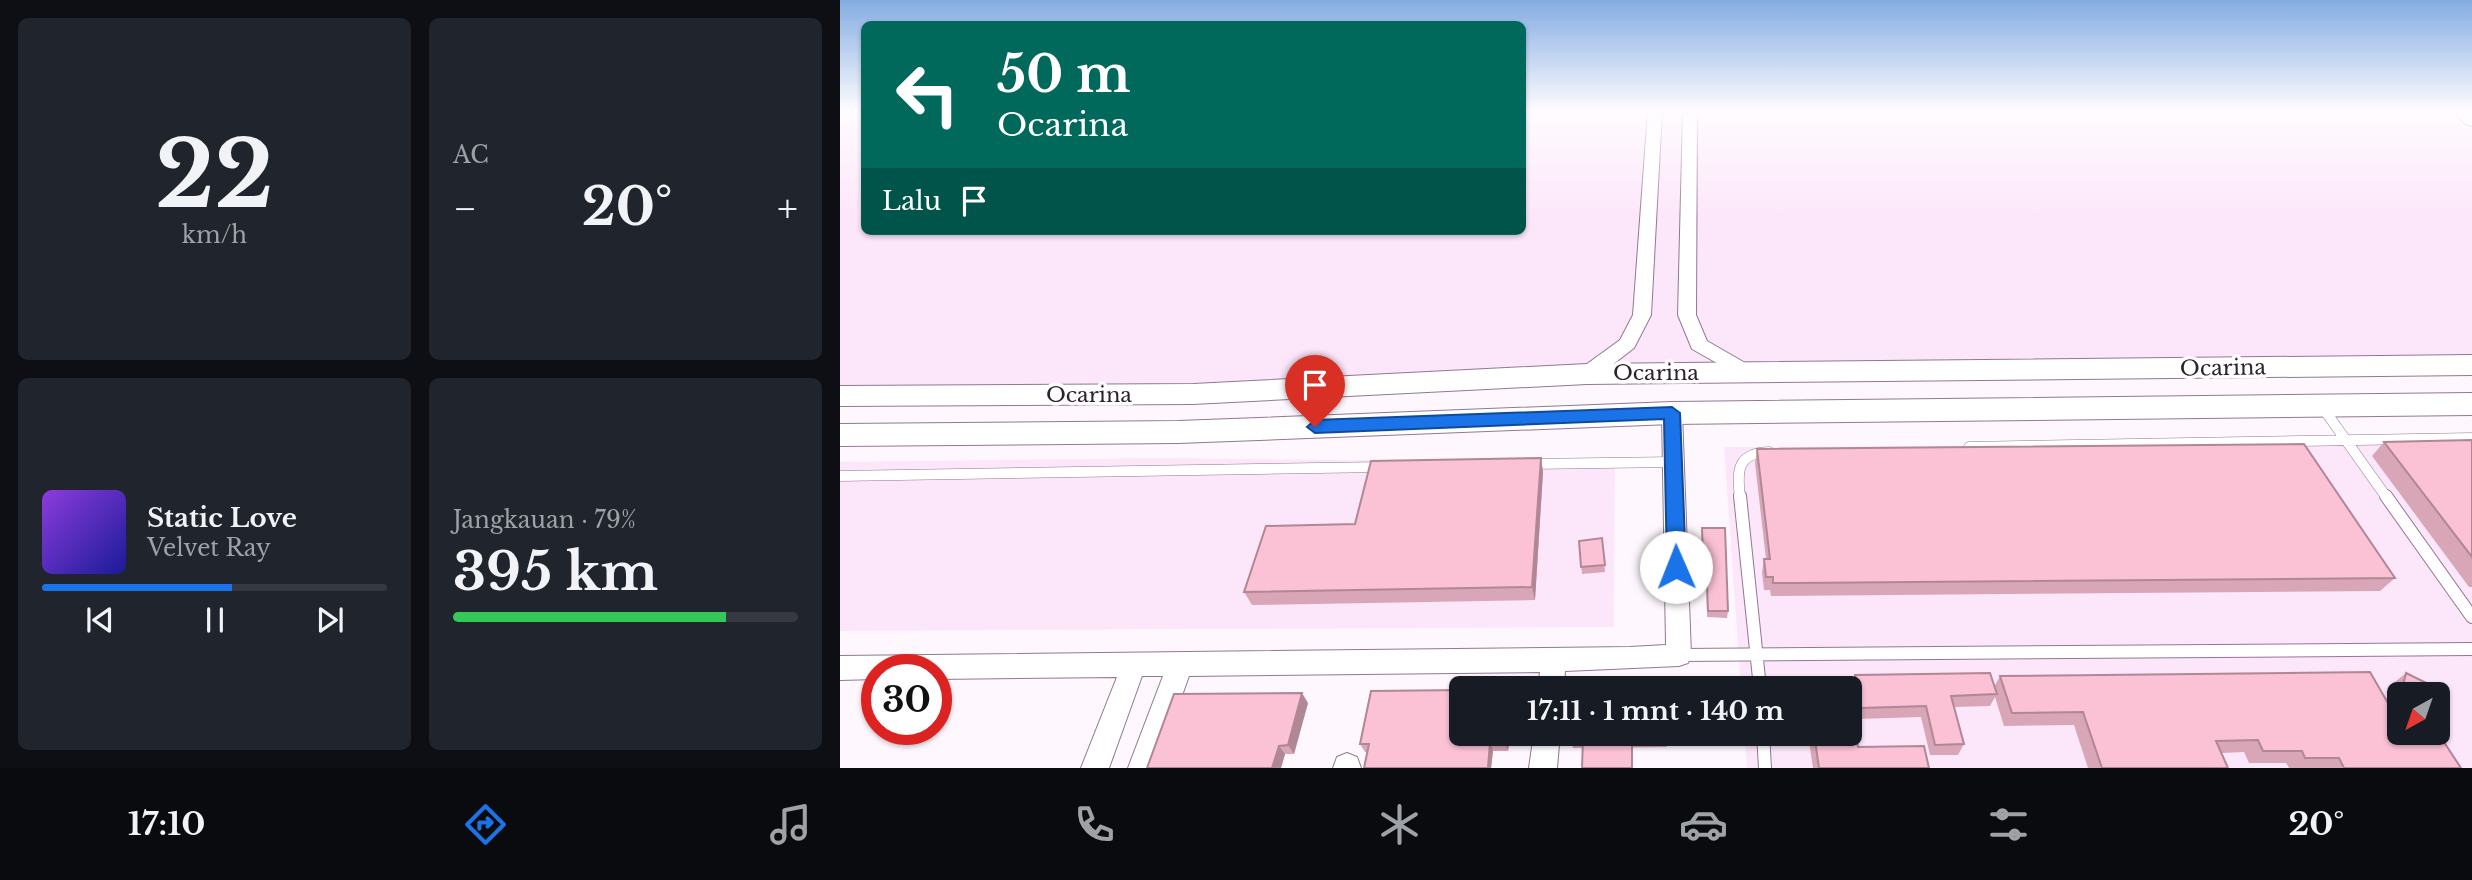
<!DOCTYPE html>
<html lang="id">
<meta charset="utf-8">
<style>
:root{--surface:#171b24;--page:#20242c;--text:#f1f3f6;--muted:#9ea1a6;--line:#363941;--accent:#1a73e8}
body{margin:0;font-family:"Libre Baskerville",serif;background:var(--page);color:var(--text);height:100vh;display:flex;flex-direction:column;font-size:26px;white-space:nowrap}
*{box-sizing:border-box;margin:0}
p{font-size:23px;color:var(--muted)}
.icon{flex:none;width:38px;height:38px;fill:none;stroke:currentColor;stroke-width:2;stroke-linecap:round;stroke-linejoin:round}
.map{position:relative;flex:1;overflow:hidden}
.sheet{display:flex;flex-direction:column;gap:18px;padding:18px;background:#0d0f14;width:840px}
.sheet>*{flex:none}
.banner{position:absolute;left:21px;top:21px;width:665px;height:214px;border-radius:10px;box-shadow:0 2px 5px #0004;background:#00695c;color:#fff;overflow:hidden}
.needle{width:46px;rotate:220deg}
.controls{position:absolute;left:1547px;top:682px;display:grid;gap:14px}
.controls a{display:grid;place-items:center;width:63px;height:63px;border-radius:10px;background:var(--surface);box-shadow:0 2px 5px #0004;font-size:35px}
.speed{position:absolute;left:21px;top:654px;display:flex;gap:14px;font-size:35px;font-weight:700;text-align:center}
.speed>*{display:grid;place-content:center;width:91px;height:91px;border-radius:50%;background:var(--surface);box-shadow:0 2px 5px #0004;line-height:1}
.speed .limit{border:10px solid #d22;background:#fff;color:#111}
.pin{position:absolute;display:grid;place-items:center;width:60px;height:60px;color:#fff;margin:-72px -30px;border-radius:50% 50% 50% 0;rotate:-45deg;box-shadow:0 0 7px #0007}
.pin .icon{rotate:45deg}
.me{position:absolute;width:77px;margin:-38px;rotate:359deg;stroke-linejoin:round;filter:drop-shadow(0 0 5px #0008)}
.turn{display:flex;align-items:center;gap:24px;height:147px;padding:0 21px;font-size:32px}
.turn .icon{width:91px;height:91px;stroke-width:2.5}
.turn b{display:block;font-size:49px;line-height:60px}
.then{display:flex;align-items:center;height:66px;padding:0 21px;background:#0003;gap:14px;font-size:26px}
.big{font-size:52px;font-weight:800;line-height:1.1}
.sheet .widget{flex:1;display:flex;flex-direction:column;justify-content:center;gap:10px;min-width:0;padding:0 24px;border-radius:10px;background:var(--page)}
.sheet .dial{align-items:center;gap:0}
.dial b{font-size:91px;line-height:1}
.song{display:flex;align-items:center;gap:21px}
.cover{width:84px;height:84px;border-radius:10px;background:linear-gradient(135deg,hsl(270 70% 55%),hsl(240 70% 35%))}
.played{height:7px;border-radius:4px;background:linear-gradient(90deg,var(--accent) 55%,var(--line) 55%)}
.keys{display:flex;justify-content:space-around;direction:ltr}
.heat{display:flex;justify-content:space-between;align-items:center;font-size:38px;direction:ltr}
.charge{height:10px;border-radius:5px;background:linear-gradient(90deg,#34c759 79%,var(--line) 0)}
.sheet .tiles{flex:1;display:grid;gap:18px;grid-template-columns:repeat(2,1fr)}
.trip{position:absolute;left:609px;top:676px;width:413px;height:70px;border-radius:10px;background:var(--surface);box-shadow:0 2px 5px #0004;font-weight:800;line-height:70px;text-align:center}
.menu{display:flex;height:112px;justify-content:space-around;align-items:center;background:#090b0e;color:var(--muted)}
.menu .icon{width:49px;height:49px}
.menu .active{color:var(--accent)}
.menu b{font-size:32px;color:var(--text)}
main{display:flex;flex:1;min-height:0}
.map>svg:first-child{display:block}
.built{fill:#fce6fa;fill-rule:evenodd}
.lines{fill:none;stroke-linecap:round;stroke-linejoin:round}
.service-far1-casing{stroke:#927891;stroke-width:11}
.service-casing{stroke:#927891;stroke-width:14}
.minor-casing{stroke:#927891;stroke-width:2}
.secondary-casing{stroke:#927891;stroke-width:2}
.service-far1{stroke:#fff;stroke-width:10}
.service{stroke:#fff;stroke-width:12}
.minor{fill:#fff;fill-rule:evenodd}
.secondary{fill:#fff;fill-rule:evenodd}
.wall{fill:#d8a6b7}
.shaded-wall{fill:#b08795}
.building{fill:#fbc1d5;stroke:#b08795;stroke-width:2}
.route{fill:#1a73e8;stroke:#114b97;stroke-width:2}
.labels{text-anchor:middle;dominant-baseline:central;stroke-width:7;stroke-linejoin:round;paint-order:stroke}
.street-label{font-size:21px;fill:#2e232d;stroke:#fff}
</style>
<main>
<section class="sheet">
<div class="tiles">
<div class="widget dial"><b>22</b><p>km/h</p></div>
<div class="widget"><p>AC</p>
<div class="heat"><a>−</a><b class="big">20°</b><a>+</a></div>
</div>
<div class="widget">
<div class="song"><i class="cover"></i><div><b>Static Love</b><p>Velvet Ray</p></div></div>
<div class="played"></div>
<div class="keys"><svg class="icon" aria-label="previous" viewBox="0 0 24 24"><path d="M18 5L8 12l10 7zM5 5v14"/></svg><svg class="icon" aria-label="pause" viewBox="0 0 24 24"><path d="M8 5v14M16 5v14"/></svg><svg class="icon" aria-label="next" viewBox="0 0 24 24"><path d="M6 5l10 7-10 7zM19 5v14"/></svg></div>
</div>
<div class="widget"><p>Jangkauan · 79%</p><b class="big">395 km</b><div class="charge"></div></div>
</div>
</section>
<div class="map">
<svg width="1632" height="768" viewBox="0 0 1632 768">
<rect width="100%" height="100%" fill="#fef8fe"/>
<path class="built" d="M 0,111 L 24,111 L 24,231 L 682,231 L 683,111 L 1632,111 L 1632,365 L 0,396 Z
M 1632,443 L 1632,768 L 907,768 L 904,733 L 1010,733 L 1010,688 L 901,688 L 884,447 ZM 1559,695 L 1598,695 L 1598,733 L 1559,733 Z
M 317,458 L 775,463 L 774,627 L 0,631 L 0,462 Z"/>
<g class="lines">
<g class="service-far1-casing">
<path id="service-far1" d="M 1483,408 L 1547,498
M 1129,447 L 1632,438
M 690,464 L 834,462
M 0,476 L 542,467
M 900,498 C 897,472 896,453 929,452"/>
</g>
<g class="service-casing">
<path id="service" d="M 900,496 L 920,688
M 1546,496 L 1632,617
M 839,655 L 1632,649
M 923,733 L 925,768"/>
</g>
<g class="minor-casing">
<path id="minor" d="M 808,111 L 822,111 L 811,315 L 794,348 L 754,379 L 740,379 L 737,374 L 740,369 L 780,340 L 793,315 Z
M 843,111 L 857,111 L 856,315 L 867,341 L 914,368 L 917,373 L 914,378 L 907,380 L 852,349 L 838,315 Z
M 832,406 L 839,408 L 842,413 L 851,655 L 848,663 L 839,666 L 725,671 L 724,688 L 698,688 L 700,672 L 349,676 L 316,768 L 288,768 L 323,676 L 302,676 L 269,768 L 241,768 L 277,677 L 96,679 L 96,670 L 37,670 L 37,679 L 0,680 L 0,656 L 790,647 L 826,645 L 822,413 L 825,408 Z
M 694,733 L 720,733 L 717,768 L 689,768 Z
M 507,753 L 517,757 L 521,768 L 493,768 L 497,757 Z"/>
</g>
<g class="secondary-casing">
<path id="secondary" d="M 1613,111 L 1632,111 L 1632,126 L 1625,124 Z
M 1632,355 L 1632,375 L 747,384 L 353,404 L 0,406 L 0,386 L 353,384 L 747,364 Z
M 1632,393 L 1632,415 L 832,424 L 338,443 L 0,446 L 0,424 L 338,421 L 832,402 Z"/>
</g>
<use href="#service-far1" class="service-far1"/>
<use href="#service" class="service"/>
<use href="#minor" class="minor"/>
<use href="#secondary" class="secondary"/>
</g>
<path class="wall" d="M 1632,440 L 1632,587 L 1629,587 L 1532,456 L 1544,442 Z
M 917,449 L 1555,578 L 1540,591 L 931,596 L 930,590 L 924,590 L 922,572 L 924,559 L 926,559 L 915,463 Z
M 701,458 L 703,472 L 695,600 L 412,605 L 404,592 Z
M 862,528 L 888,611 L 887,618 L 867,617 L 866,564 L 862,564 Z
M 762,538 L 765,572 L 742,574 L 739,541 Z
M 1566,673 L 1598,695 L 1559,695 L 1559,733 L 1621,768 L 1449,768 L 1446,763 L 1409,763 L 1404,752 L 1382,753 L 1388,768 L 1248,768 L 1234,725 L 1164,726 L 1155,697 L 1150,706 L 1114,707 L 1124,744 L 1118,755 L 1090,755 L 1081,717 L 1017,719 L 1011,686 L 1015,675 L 1154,687 L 1160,676 L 1546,700 L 1550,686 Z
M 468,703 L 454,754 L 445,754 L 441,768 L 307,768 Z
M 670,733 L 668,751 L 653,751 L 651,768 L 524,768 L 527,752 L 525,752 L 520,744 Z
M 827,733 L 827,747 L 733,748 L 731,739 Z
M 971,733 L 1010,733 L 1018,747 L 1089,768 L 973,768 L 969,741 Z"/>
<path class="shaded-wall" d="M 701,458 L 703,472 L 695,600 L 692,587 Z
M 462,693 L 468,703 L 454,754 L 448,745 Z
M 666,733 L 670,733 L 668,751 L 665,742 Z
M 650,742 L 653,751 L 651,768 L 648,768 Z
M 439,746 L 445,754 L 441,768 L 432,768 Z"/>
<path class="building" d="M 1632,440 L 1632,557 L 1544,442 Z
M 1464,444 L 1555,578 L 956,583 L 933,583 L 933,577 L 926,577 L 924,559 L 930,559 L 917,449 Z
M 701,458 L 692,587 L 404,592 L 426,526 L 515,524 L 531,461 Z
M 862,528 L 885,528 L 888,611 L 868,611 L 866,557 L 863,557 Z
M 762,538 L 765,565 L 741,567 L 739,541 Z
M 1530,672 L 1556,717 L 1559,704 L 1559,733 L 1598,733 L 1621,768 L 1504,768 L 1499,758 L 1465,758 L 1462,751 L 1423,751 L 1418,740 L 1376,741 L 1388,768 L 1262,768 L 1243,712 L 1172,713 L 1160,676 Z
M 1150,673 L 1157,694 L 1111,696 L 1124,744 L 1095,745 L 1086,706 L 1021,708 L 1015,675 Z
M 1566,673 L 1603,691 L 1598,716 L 1598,695 L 1561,695 Z
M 826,686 L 826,688 L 733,688 L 733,687 Z
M 621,690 L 621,733 L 666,733 L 665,742 L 650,742 L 648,768 L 524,768 L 529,744 L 520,744 L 531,691 Z
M 462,693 L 448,745 L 439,746 L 432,768 L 307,768 L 334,694 Z
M 1010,728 L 1015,728 L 1018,747 L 1084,746 L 1089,768 L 979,768 L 974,733 L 1010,733 Z
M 731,733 L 827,733 L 827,738 L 792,738 L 792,768 L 742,768 L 743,739 L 731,739 Z"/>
<linearGradient id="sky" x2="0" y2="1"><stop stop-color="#84ace2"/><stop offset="0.51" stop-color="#fffcff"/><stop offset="1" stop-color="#fffcff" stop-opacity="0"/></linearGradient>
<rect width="1632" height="218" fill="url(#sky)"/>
<path class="route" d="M 832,407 L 840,413 L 846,567 L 843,572 L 836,575 L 830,572 L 827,567 L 824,419 L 475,433 L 467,427 L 475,420 Z"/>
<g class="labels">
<g class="street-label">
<text transform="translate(1383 368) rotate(-1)">Ocarina</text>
<text x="816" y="373">Ocarina</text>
<text x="249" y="395">Ocarina</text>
</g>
</g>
</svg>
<div class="controls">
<a><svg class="needle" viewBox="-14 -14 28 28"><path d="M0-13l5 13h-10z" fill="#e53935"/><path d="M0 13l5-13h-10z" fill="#9ea1a6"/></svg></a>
</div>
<div class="speed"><div class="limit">30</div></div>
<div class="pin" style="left:475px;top:427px;background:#d93025"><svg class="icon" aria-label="arrive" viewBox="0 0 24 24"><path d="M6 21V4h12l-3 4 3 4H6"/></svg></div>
<svg class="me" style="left:836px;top:567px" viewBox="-20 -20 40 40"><circle r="19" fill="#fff"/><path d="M0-13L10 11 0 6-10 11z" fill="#1a73e8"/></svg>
<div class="trip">17:11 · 1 mnt · 140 m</div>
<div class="banner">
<div class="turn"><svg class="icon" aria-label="left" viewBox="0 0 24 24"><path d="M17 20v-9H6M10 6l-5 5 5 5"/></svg><div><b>50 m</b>Ocarina</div></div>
<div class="then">Lalu<svg class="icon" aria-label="arrive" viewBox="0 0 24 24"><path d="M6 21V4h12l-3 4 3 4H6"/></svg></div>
</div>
</div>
</main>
<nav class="menu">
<b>17:10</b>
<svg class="icon active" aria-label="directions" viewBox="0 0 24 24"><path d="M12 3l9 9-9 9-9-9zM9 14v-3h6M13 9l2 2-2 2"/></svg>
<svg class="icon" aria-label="music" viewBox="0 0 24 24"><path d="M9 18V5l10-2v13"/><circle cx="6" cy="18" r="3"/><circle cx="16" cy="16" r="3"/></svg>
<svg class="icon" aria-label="phone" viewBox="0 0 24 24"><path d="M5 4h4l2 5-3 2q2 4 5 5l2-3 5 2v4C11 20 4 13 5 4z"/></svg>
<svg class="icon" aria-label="climate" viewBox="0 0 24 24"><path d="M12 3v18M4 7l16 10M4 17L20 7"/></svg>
<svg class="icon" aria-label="car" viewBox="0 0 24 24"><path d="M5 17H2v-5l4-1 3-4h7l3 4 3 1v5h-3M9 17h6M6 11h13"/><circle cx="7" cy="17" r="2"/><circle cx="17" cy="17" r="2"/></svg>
<svg class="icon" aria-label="filters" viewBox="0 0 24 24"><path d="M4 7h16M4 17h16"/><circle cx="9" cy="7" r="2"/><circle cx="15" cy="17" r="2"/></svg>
<b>20°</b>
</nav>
